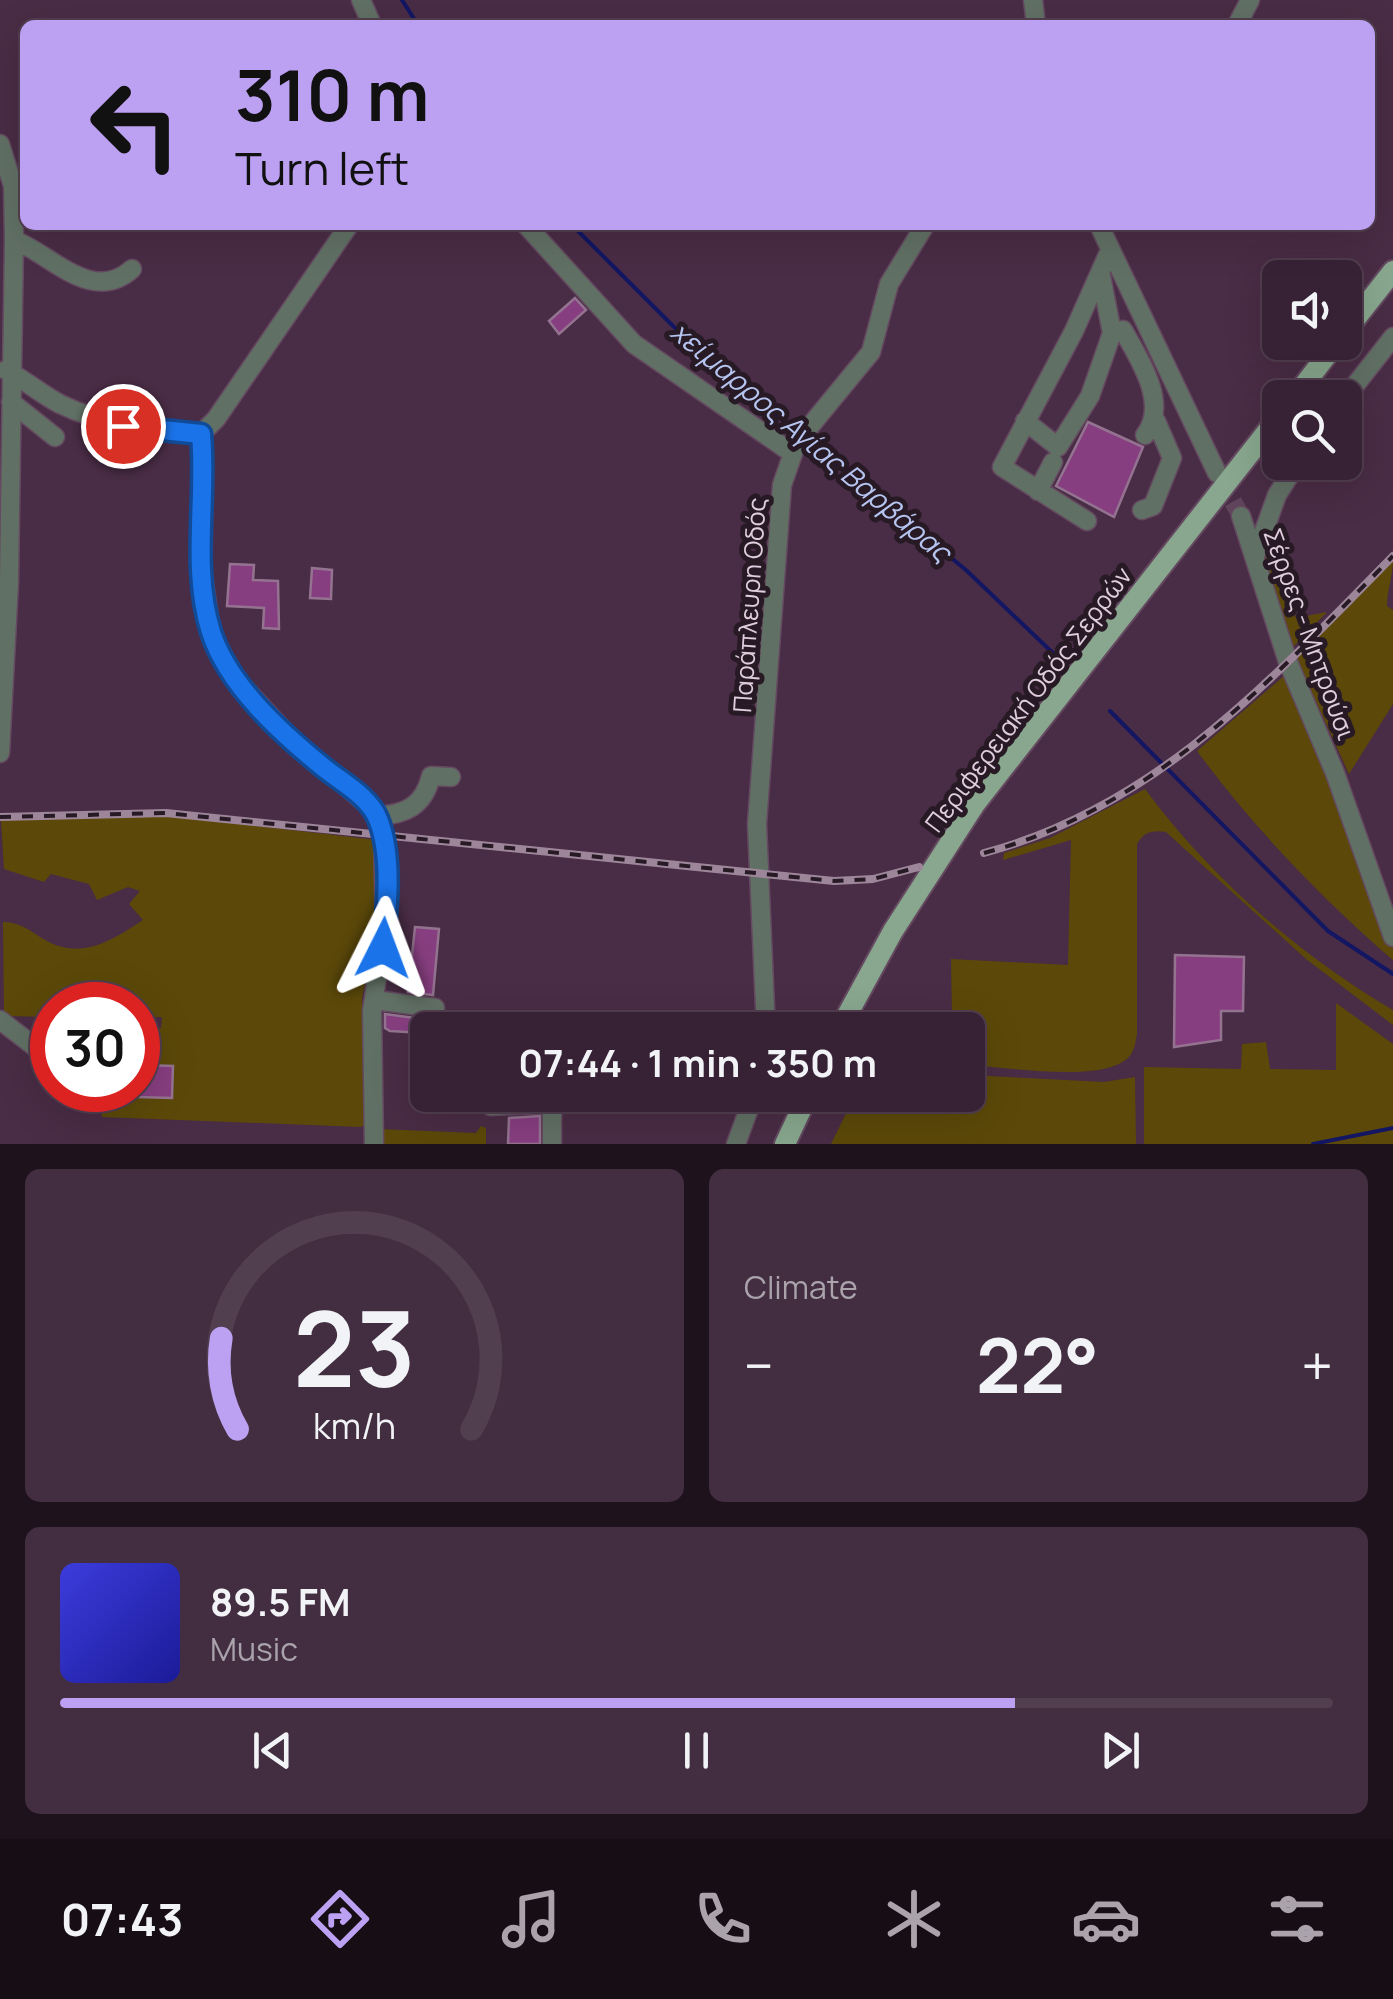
<!DOCTYPE html>
<meta charset="utf-8">
<style>
:root{--surface:#372134;--page:#422e40;--text:#f1f3f6;--muted:#aaa3ac;--line:#513e4f;--accent:#bca0f2}
body{margin:0;font-family:Manrope,sans-serif;background:var(--page);color:var(--text);height:100vh;display:flex;flex-direction:column;font-size:38px;white-space:nowrap}
*{box-sizing:border-box;margin:0}
p{font-size:32px;color:var(--muted)}
.icon{flex:none;width:55px;height:55px;fill:none;stroke:currentColor;stroke-width:2;stroke-linecap:round;stroke-linejoin:round}
.map{position:relative;height:1144px;overflow:hidden}
.panel{display:flex;flex-direction:column;gap:25px;padding:25px;background:#1e121d;flex:1}
.panel>*{flex:none}
.banner{position:absolute;left:20px;top:20px;width:1355px;height:210px;border-radius:15px;box-shadow:0 10px 40px #0002,0 0 0 2px var(--line);background:#bca0f2;color:#111;overflow:hidden}
.buttons{position:absolute;left:1262px;top:260px;display:grid;gap:20px}
.buttons a{display:grid;place-items:center;width:100px;height:100px;border-radius:15px;background:var(--surface);box-shadow:0 10px 40px #0002,0 0 0 2px var(--line);font-size:50px}
.speed{position:absolute;left:30px;top:982px;display:flex;gap:20px;font-size:50px;font-weight:700;text-align:center}
.speed>*{display:grid;place-content:center;width:130px;height:130px;border-radius:50%;background:var(--surface);box-shadow:0 10px 40px #0002,0 0 0 2px var(--line);line-height:1}
.speed .limit{border:15px solid #d22;background:#fff;color:#111}
.pin{position:absolute;display:grid;place-items:center;width:85px;height:85px;color:#fff;margin:-42px;border:5px solid #fff;border-radius:50%;box-shadow:0 2px 10px #0007}
.me{position:absolute;width:110px;margin:-55px;rotate:3deg;stroke-linejoin:round;filter:drop-shadow(0 0 8px #0008)}
.turn{display:flex;align-items:center;gap:35px;height:210px;padding:0 50px;font-size:45px}
.turn .icon{width:130px;height:130px;stroke-width:2.5}
.turn b{display:block;font-size:70px;line-height:85px}
.big{font-size:75px;font-weight:700;line-height:1.1}
.panel .card{flex:1;display:flex;flex-direction:column;justify-content:center;gap:15px;min-width:0;padding:0 35px;border-radius:15px;background:var(--page)}
.panel .dial{align-items:center;gap:0}
.dial svg{height:260px;overflow:visible;fill:none;stroke:var(--line);stroke-width:7;stroke-linecap:round;text-anchor:middle}
.dial text{fill:var(--text);stroke:none}
.song{display:flex;align-items:center;gap:30px}
.cover{width:120px;height:120px;border-radius:15px;background:linear-gradient(135deg,hsl(240 70% 55%),hsl(240 70% 35%))}
.played{height:10px;border-radius:5px;background:linear-gradient(90deg,var(--accent) 75%,var(--line) 75%)}
.keys{display:flex;justify-content:space-around;direction:ltr}
.heat{display:flex;justify-content:space-between;align-items:center;font-size:55px;direction:ltr}
.panel .tiles{flex:1;display:grid;gap:25px;grid-template-columns:1fr 1fr}
.card:last-child{grid-column:span 2}
.trip{position:absolute;left:410px;top:1012px;width:575px;height:100px;border-radius:15px;background:var(--surface);box-shadow:0 10px 40px #0002,0 0 0 2px var(--line);font-weight:700;line-height:100px;text-align:center}
.dock{display:flex;height:160px;justify-content:space-around;align-items:center;background:#160d15;color:var(--muted)}
.dock .icon{width:70px;height:70px}
.dock .on{color:var(--accent)}
.dock b{font-size:45px;color:var(--text)}
.map>svg:first-child{display:block}
.green{fill:#5c4909}
.lines{fill:none;stroke-linecap:round;stroke-linejoin:round}
.stream{stroke:#131663;stroke-width:4}
.building{fill:#873e80;stroke:#947390;stroke-width:2.5}
.minor-tunnel{stroke:#60445c;stroke-width:18;stroke-dasharray:18 9;stroke-linecap:butt}
.minor-casing{stroke:#644960;stroke-width:21}
.major-casing{stroke:#644960;stroke-width:24}
.minor{stroke:#617064;stroke-width:18}
.major{stroke:#88a78e;stroke-width:20}
.rail-casing{stroke:#9d869a;stroke-width:8}
.rail{stroke:#271a25;stroke-width:4;stroke-dasharray:11;stroke-linecap:butt}
.route-casing{stroke:#114b97;stroke-width:25}
.route{stroke:#1a73e8;stroke-width:18}
.labels{text-anchor:middle;dominant-baseline:central;stroke-width:10;stroke-linejoin:round;paint-order:stroke}
.street-label{font-size:25px;fill:#e0cddd;stroke:#271a25}
.water-label{font-size:28px;font-style:italic;fill:#b6c4f0;stroke:#271a25}
</style>
<div class="map">
<svg width="1393" height="1144" viewBox="0 0 1393 1144">
<rect width="100%" height="100%" fill="#492c45"/>
<path class="green" d="M 1265,546 L 1296,618 L 1327,612 L 1292,648 L 1265,569 Z
M 1393,559 C 1393,576 1387,590 1387,606 L 1393,610 L 1393,704 L 1349,774 L 1297,660 L 1305,644 Z
M 1284,676 L 1336,793 L 1393,945 L 1393,960 C 1320,897 1254,828 1197,751 Z
M 1145,789 C 1209,876 1299,955 1393,1010 L 1393,1025 L 1306,959 L 1166,832 C 1152,830 1144,832 1137,844 L 1137,1034 C 1135,1045 1134,1055 1124,1061 C 1093,1082 1006,1067 968,1065 L 968,1030 L 882,1030 L 892,1013 L 952,1016 L 951,959 L 1068,965 L 1071,840 L 1003,860 L 1004,853 L 1050,838 Z
M 96,815 L 170,816 L 377,840 L 377,927 L 362,998 L 370,1121 L 361,1127 L 102,1117 L 99,1096 L 172,1097 L 172,1066 L 145,1065 L 144,1074 L 138,1074 L 138,1040 L 151,1040 L 151,1028 L 161,1028 L 162,1017 L 138,1018 L 138,1005 L 52,1005 L 52,1017 L 4,1016 L 3,922 C 18,922 28,929 40,937 C 78,962 110,942 143,920 L 129,904 L 140,891 L 128,887 L 97,900 L 89,884 L 51,874 L 44,882 L 4,869 L 1,820 Z
M 1336,1003 L 1393,1044 L 1393,1144 L 1144,1144 L 1144,1067 L 1241,1069 L 1242,1044 L 1266,1042 L 1270,1069 L 1336,1070 Z
M 968,1075 L 1104,1082 L 1135,1077 L 1136,1144 L 831,1144 L 855,1095 L 968,1095 Z
M 481,1126 L 486,1128 L 486,1144 L 379,1144 L 378,1129 L 476,1133 Z"/>
<g class="lines">
<path class="stream" d="M 402,0 L 418,25
M 572,225 L 673,326 L 797,432
M 808,441 L 966,570 L 1055,655
M 1110,711 L 1328,931 L 1393,974
M 1313,1144 L 1393,1128"/>
</g>
<path class="building" d="M 575,298 L 586,310 L 559,334 L 549,321 Z
M 1088,422 L 1143,447 L 1114,517 L 1056,486 Z
M 230,564 L 254,565 L 253,580 L 278,581 L 279,629 L 263,628 L 264,608 L 227,606 Z
M 312,568 L 332,570 L 331,599 L 310,598 Z
M 415,927 L 439,929 L 433,995 L 408,992 Z
M 1175,955 L 1244,957 L 1243,1011 L 1221,1011 L 1221,1040 L 1174,1047 Z
M 385,1014 L 423,1019 L 423,1033 L 390,1031 L 385,1028 Z
M 144,1065 L 173,1066 L 172,1098 L 138,1097 L 138,1074 L 144,1074 Z
M 540,1116 L 540,1144 L 508,1144 L 509,1118 Z"/>
<g class="lines">
<path class="minor-tunnel" d="M 1220,478 L 1241,516"/>
<g class="minor-casing">
<path id="minor" d="M 361,0 L 372,25
M 1033,0 L 1036,25
M 1237,25 L 1250,0
M 0,144 L 13,186 L 14,240 L 9,582 L 0,753
M 349,225 L 216,419 L 201,434 L 202,569 L 211,633 L 235,678 L 287,734 L 373,810 L 383,837 L 385,923 L 372,1011 L 374,1144
M 526,225 L 634,344 L 792,453
M 1099,225 L 1217,473
M 14,240 C 51,254 92,305 132,269
M 1101,276 L 1112,333
M 6,370 C 25,380 41,394 60,404 C 106,426 151,431 201,434
M 1345,398 L 1393,337
M 11,402 L 55,437
M 1025,421 L 1058,447 L 1090,396 L 1112,333 L 1123,330 C 1140,360 1169,404 1145,435
M 1038,491 L 1053,462
M 1142,510 L 1153,506 L 1172,458 L 1156,421
M 1241,516 L 1288,662 L 1335,773 L 1393,937
M 1087,521 L 1002,467 L 1074,331 L 1110,250
M 1255,556 L 1277,495 L 1298,462
M 376,816 C 405,815 424,806 431,776 L 451,777
M 375,1000 L 435,1008
M 0,1020 L 52,1060
M 766,1030 L 757,824 L 782,485 L 797,442 L 871,352 L 889,284 L 925,225
M 490,1095 L 491,1106 L 552,1103 L 552,1144
M 736,1144 L 754,1095"/>
</g>
<g class="major-casing">
<path id="major" d="M 1345,332 L 1393,271
M 1294,398 L 1337,342
M 839,1030 L 893,931 L 975,804 L 1280,415
M 785,1144 L 808,1095"/>
</g>
<use href="#minor" class="minor"/>
<use href="#major" class="major"/>
<g class="rail-casing">
<path id="rail" d="M 0,817 L 166,813 L 834,881 L 873,879 L 919,867
M 984,853 C 1157,807 1272,679 1393,556"/>
</g>
<use href="#rail" class="rail"/>
</g>
<g class="lines">
<g class="route-casing">
<path id="route" d="M 123,426 L 201,434 C 207,498 191,569 211,632 C 228,685 281,733 323,767 C 341,782 369,796 378,819 C 393,856 387,909 383,948"/>
</g>
<use href="#route" class="route"/>
</g>
<g class="labels">
<g class="street-label">
<text transform="translate(749 605) rotate(-86)">Παράπλευρη Οδός</text>
<text transform="translate(1310 634) rotate(70)">Σέρρες - Μητρούσι</text>
<text transform="translate(1028 699) rotate(-53)">Περιφερειακή Οδός Σερρών</text>
</g>
<g class="water-label">
<text transform="translate(812 441) rotate(40)">χείμαρρος Αγίας Βαρβάρας</text>
</g>
</g>
</svg>
<div class="buttons">
<a><svg class="icon" aria-label="sound" viewBox="0 0 24 24"><path d="M4 9h4l5-4v14l-5-4H4zM17 9q2 3 0 6"/></svg></a>
<a><svg class="icon" aria-label="search" viewBox="0 0 24 24"><circle cx="10" cy="10" r="6"/><path d="M15 15l6 6"/></svg></a>
</div>
<div class="speed"><div class="limit">30</div></div>
<div class="pin" style="left:123px;top:426px;background:#d93025"><svg class="icon" aria-label="arrive" viewBox="0 0 24 24"><path d="M6 21V4h12l-3 4 3 4H6"/></svg></div>
<svg class="me" style="left:383px;top:948px" viewBox="-20 -20 40 40"><path d="M0-17L14 15 0 8-14 15z" fill="#1a73e8" stroke="#fff" stroke-width="4"/></svg>
<div class="trip">07:44 · 1 min · 350 m</div>
<div class="banner">
<div class="turn"><svg class="icon" aria-label="left" viewBox="0 0 24 24"><path d="M17 20v-9H6M10 6l-5 5 5 5"/></svg><div><b>310 m</b>Turn left</div></div>
</div>
</div>
<section class="panel">
<div class="tiles">
<div class="card dial"><svg viewBox="0 0 100 80">
<path d="M14 69A42 42 0 1 1 86 69"/>
<path d="M14 69A42 42 0 0 1 9 41" stroke="#bca0f2"/>
<text x="50" y="56" font-size="32" font-weight="700">23</text>
<text x="50" y="72" font-size="11">km/h</text>
</svg></div>
<div class="card"><p>Climate</p>
<div class="heat"><a>−</a><b class="big">22°</b><a>+</a></div>
</div>
<div class="card">
<div class="song"><i class="cover"></i><div><b>89.5 FM</b><p>Music</p></div></div>
<div class="played"></div>
<div class="keys"><svg class="icon" aria-label="previous" viewBox="0 0 24 24"><path d="M18 5L8 12l10 7zM5 5v14"/></svg><svg class="icon" aria-label="pause" viewBox="0 0 24 24"><path d="M8 5v14M16 5v14"/></svg><svg class="icon" aria-label="next" viewBox="0 0 24 24"><path d="M6 5l10 7-10 7zM19 5v14"/></svg></div>
</div>
</div>
</section>
<nav class="dock">
<b>07:43</b>
<svg class="icon on" aria-label="directions" viewBox="0 0 24 24"><path d="M12 3l9 9-9 9-9-9zM9 14v-3h6M13 9l2 2-2 2"/></svg>
<svg class="icon" aria-label="music" viewBox="0 0 24 24"><path d="M9 18V5l10-2v13"/><circle cx="6" cy="18" r="3"/><circle cx="16" cy="16" r="3"/></svg>
<svg class="icon" aria-label="phone" viewBox="0 0 24 24"><path d="M5 4h4l2 5-3 2q2 4 5 5l2-3 5 2v4C11 20 4 13 5 4z"/></svg>
<svg class="icon" aria-label="climate" viewBox="0 0 24 24"><path d="M12 3v18M4 7l16 10M4 17L20 7"/></svg>
<svg class="icon" aria-label="car" viewBox="0 0 24 24"><path d="M5 17H2v-5l4-1 3-4h7l3 4 3 1v5h-3M9 17h6M6 11h13"/><circle cx="7" cy="17" r="2"/><circle cx="17" cy="17" r="2"/></svg>
<svg class="icon" aria-label="filters" viewBox="0 0 24 24"><path d="M4 7h16M4 17h16"/><circle cx="9" cy="7" r="2"/><circle cx="15" cy="17" r="2"/></svg>
</nav>
